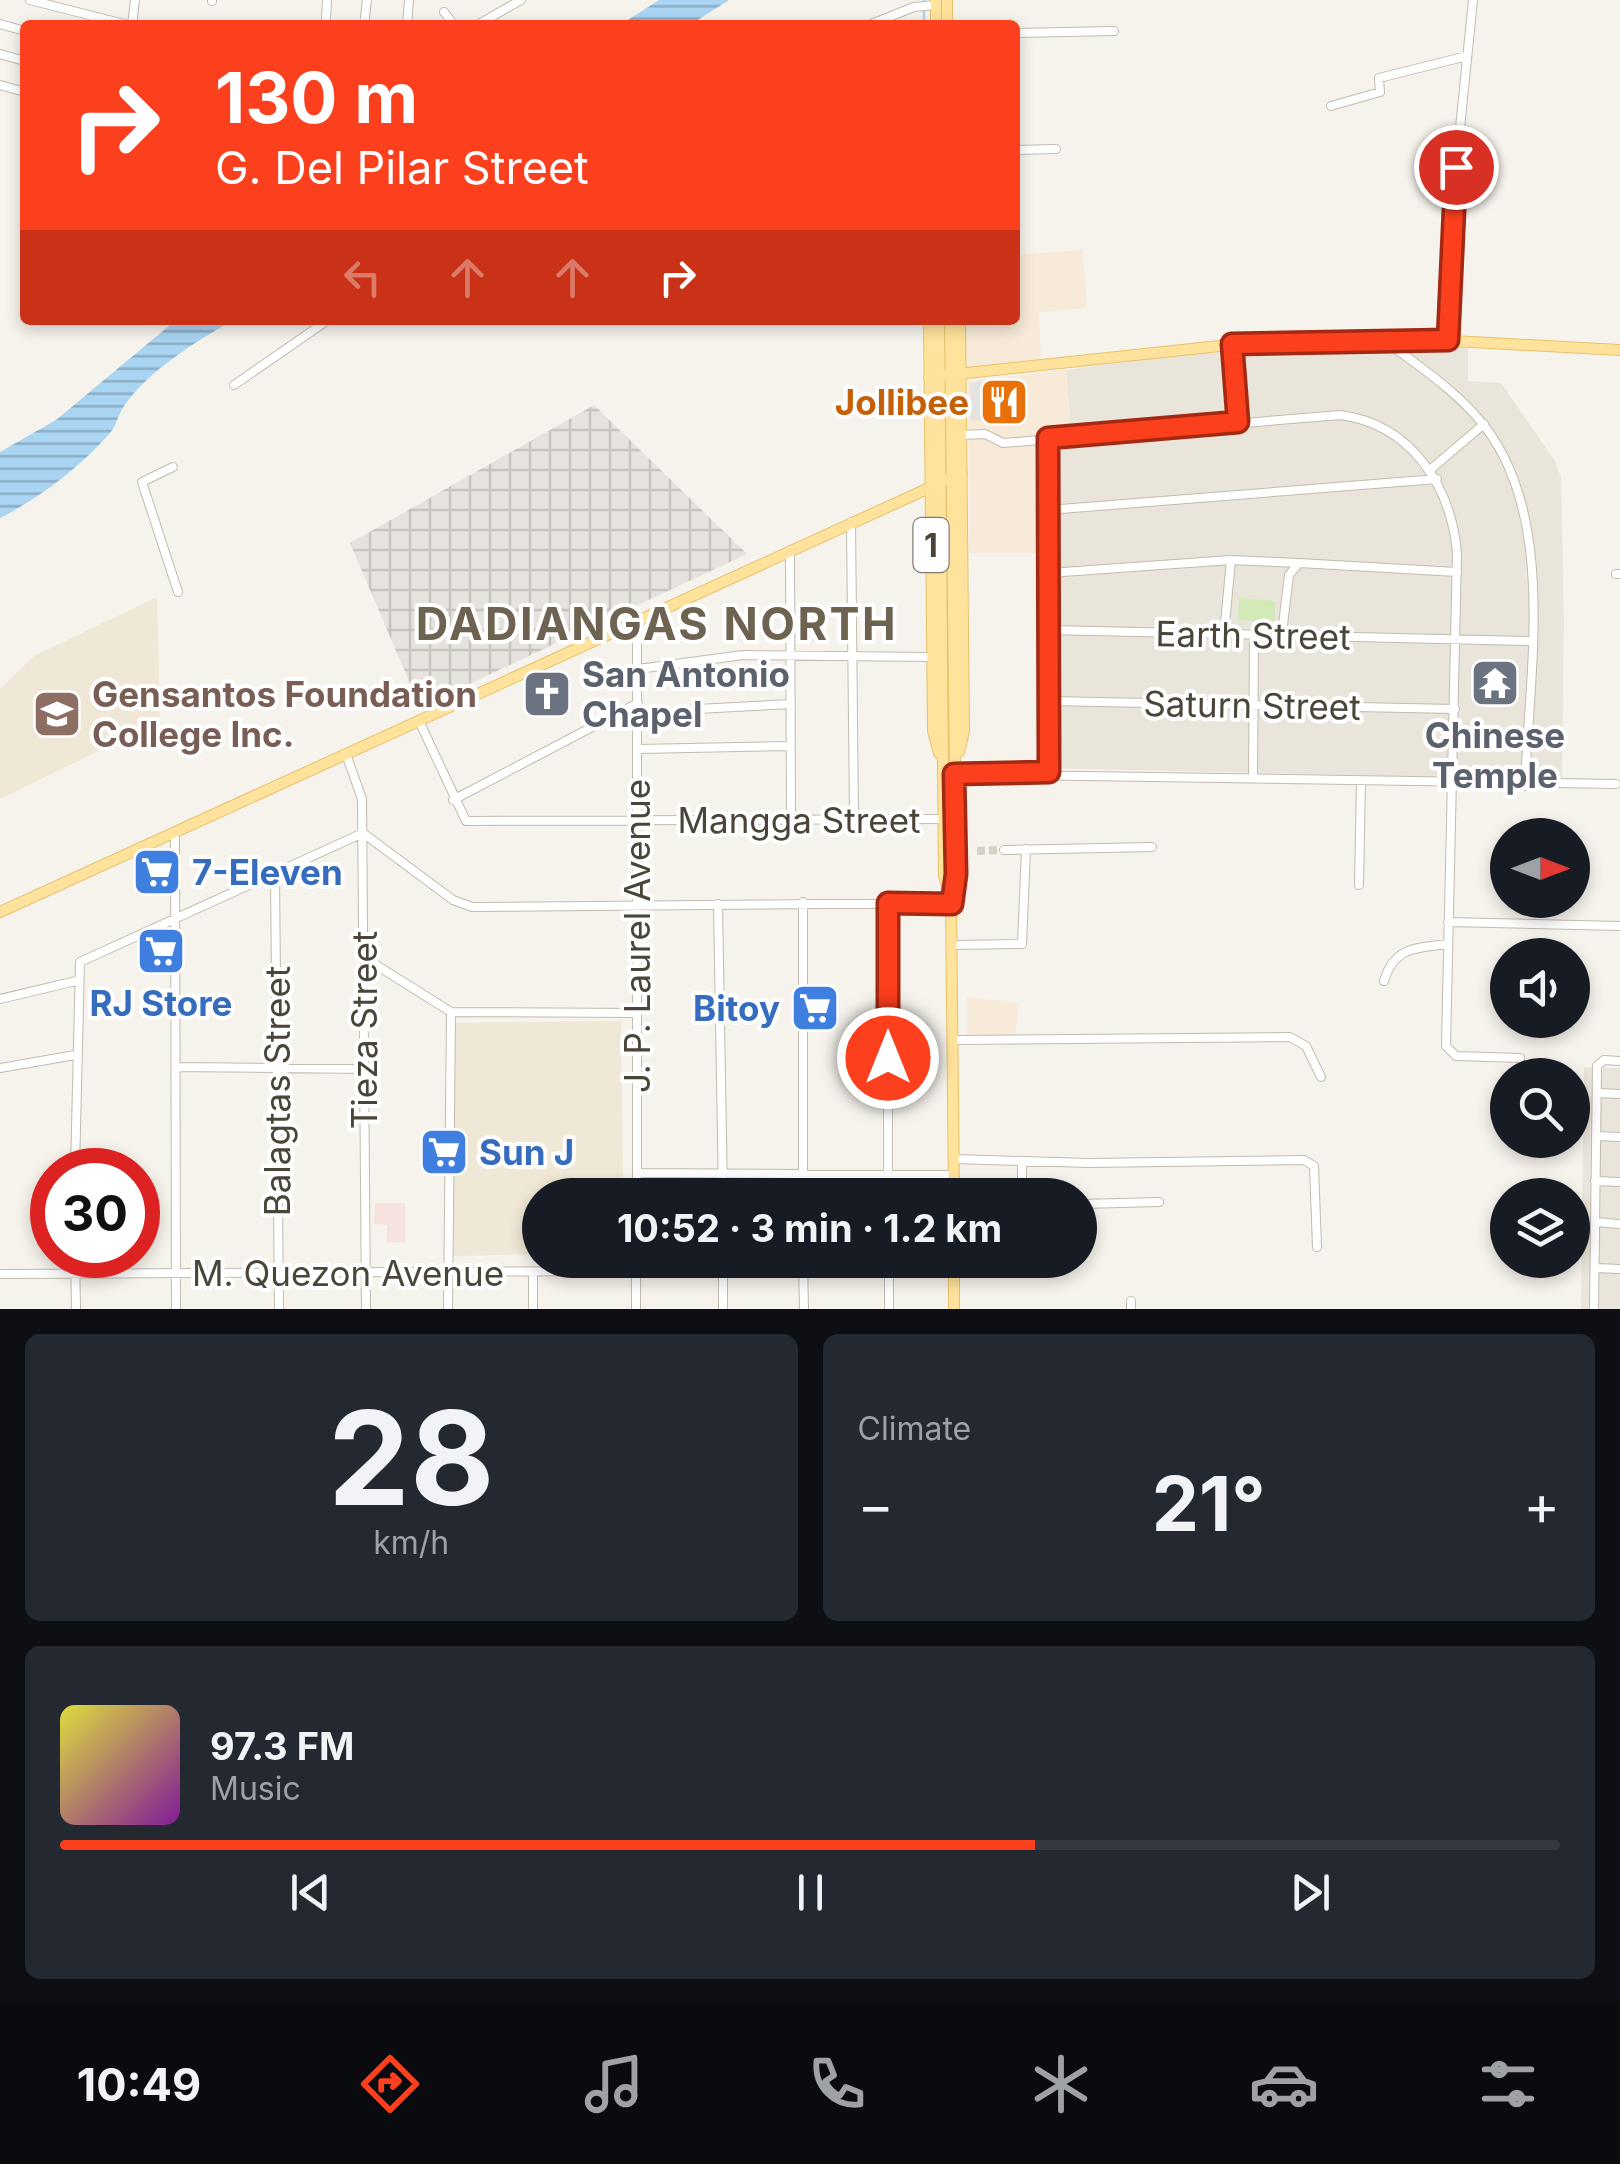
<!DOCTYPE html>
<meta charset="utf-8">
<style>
:root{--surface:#171b24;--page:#242831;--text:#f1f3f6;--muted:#9ea1a6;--line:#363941;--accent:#fc3f1d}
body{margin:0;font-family:Inter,sans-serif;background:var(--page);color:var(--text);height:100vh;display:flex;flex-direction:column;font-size:38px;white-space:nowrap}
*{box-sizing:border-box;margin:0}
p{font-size:32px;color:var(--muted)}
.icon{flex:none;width:55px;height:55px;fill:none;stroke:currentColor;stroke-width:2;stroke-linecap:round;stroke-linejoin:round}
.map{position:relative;height:1309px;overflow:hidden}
.details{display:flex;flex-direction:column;gap:25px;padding:25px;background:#0d0f14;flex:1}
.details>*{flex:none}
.banner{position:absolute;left:20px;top:20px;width:1000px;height:305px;border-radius:10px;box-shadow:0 5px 15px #0003;background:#fc3f1d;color:#fff;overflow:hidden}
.needle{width:65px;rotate:90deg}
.tools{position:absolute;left:1490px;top:818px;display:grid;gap:20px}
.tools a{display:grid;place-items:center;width:100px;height:100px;border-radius:50%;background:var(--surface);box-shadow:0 5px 15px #0003;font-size:50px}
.speed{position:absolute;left:30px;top:1148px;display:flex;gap:20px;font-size:50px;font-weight:700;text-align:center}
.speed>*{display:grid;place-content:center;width:130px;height:130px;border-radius:50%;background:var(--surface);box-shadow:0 5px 15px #0003;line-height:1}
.speed .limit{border:15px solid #d22;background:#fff;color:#111}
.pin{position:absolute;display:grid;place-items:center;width:85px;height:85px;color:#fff;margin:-42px;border:5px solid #fff;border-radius:50%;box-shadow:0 2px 10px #0007}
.me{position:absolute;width:110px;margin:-55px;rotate:0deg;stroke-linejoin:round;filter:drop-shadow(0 0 8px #0008)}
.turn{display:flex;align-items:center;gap:35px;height:210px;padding:0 30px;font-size:45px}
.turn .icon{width:130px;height:130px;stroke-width:2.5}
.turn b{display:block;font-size:70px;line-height:85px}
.lanes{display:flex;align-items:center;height:95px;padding:0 30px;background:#0003;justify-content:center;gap:50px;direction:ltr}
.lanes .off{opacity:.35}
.big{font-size:75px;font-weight:700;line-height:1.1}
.details .widget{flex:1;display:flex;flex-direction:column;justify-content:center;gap:15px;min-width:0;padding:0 35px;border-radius:15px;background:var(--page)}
.details .dial{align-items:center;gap:0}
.dial b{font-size:130px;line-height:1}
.song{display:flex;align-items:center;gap:30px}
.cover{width:120px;height:120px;border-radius:15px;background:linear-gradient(135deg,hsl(60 70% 55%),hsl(290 70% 35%))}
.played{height:10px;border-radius:5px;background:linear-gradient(90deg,var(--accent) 65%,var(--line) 65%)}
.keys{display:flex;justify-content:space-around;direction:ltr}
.heat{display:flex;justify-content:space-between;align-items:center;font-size:55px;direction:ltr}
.details .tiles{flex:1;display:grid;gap:25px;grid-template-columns:1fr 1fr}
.widget:last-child{grid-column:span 2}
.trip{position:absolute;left:522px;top:1178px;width:575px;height:100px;border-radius:50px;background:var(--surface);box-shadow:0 5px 15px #0003;font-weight:700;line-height:100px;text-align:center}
.menu{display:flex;height:160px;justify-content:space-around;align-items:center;background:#090b0e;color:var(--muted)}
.menu .icon{width:70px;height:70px}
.menu .selected{color:var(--accent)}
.menu b{font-size:45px;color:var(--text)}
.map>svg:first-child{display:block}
.residential{fill:#eae5da}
.commercial{fill:#f7ead8}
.industrial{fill:url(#industrial-grid)}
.education{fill:#efe8d6}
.medical{fill:#f6e3e0}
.grass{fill:#d2eab5}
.parking{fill:#e5e3e0}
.water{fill:url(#water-rules)}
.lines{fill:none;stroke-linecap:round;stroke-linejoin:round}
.stream{stroke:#a9d4f2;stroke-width:2.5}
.minor-tunnel{stroke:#d4d0c8;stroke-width:8;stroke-dasharray:8 4;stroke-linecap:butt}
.minor-casing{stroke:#c2bbae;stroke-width:10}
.major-casing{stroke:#e6c16a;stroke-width:12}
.minor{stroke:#fff;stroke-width:8}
.major{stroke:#ffe39c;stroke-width:10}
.route-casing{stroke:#a42913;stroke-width:25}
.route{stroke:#fc3f1d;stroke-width:18}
.labels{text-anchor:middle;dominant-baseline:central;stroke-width:8;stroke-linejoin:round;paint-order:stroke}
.shield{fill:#fff;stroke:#817c74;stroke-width:2.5}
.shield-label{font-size:32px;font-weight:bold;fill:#4b4439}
.food-label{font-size:35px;font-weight:bold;fill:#c56008;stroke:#fff;text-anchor:end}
.street-label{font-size:35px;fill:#4b4439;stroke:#fff}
.worship-label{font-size:35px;font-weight:bold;fill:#5b616d;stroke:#fff;text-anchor:start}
.education-label{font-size:35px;font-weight:bold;fill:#785e54;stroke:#fff;text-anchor:start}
.shop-label{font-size:35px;font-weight:bold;fill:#366cbe;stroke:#fff;text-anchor:start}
.district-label{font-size:45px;font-weight:bold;letter-spacing:2.5px;fill:#6e6250;stroke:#fff}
</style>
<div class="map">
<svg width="1620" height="1309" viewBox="0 0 1620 1309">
<defs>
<pattern id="industrial-grid" width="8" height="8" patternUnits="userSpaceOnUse" patternTransform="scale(2.5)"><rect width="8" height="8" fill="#e6e2dd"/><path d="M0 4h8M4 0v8" fill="none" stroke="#c7c3be"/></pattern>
<pattern id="water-rules" width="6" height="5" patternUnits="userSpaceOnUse" patternTransform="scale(2.5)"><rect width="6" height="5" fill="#a9d4f2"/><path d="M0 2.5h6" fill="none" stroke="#8caec5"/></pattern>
</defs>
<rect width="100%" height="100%" fill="#f6f3ec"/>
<path class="residential" d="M 1348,344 L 1468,348 L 1468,381 L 1501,383 L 1555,461 L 1561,478 L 1564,620 L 1562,780 L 1046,768 L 1045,431 L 1071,428 L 1066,370 L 1222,350 Z
M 1584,1067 L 1620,1068 L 1620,1309 L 1581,1309 Z"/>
<path class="commercial" d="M 1083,250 L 1087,308 L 1039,312 L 1041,359 L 966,367 L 965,320 L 1015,320 L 1015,255 Z
M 1066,370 L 1071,429 L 1045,432 L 1046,553 L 969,553 L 968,381 Z
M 967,997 L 1019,1003 L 1015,1039 L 967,1038 Z"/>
<path class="industrial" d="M 594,405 L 747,554 L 420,707 L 350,543 Z"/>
<path class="education" d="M 157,597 L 160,721 L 0,799 L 0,689 L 34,656 Z
M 621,1021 L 623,1195 L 540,1195 L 540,1254 L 452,1256 L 452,1023 Z"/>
<path class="medical" d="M 375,1203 L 405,1203 L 405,1242 L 387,1242 L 387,1225 L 374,1224 Z"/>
<path class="grass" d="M 1239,598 L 1276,601 L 1274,623 L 1238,620 Z"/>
<path class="parking" d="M 1004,380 L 1005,393 L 989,395 L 989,420 L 971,420 L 970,383 Z"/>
<path class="water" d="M 659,0 L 729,0 L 690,25 L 620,25 Z
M 176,320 L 233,320 C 196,342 150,369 124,406 C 118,414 117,425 110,433 C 79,468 41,497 0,518 L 0,452 L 56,420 Z"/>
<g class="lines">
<path class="stream" d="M 924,0 L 924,1
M 924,9 L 924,25"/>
<path class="minor-tunnel" d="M 977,851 L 1004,850"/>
<g class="minor-casing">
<path id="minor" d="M 30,0 L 128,25
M 212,1 L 212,0
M 444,12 L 454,25
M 326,19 L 327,0
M 0,24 L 25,31
M 132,25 L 135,0
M 364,25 L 367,0
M 407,25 L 409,0
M 477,25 L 521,0
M 869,25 L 914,7 L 936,5
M 1015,33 L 1114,31
M 0,54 L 25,61
M 0,85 L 25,92
M 1331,106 L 1380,92 L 1379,78 L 1467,56
M 1015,150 L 1056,149
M 1383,339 C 1414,363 1451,387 1477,417 C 1559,509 1529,670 1525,786
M 1448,340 L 1456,167 L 1473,0
M 1232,343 L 1238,422
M 234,385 L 328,320
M 961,435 L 985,434 L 1003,443 L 1340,415 C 1411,424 1451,486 1457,553 L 1446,1046 L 1456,1056 L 1520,1058
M 1048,438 L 1049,773
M 173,467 L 142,482 L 178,592
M 1431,469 L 1484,424
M 1048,510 L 1437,479
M 851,522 L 854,818
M 790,550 L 791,819
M 1231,560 L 1299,563
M 1049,573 L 1231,560 L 1224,634
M 1616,574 L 1620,574
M 637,620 L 637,1195
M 1049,630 L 1530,641
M 1282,633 L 1289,575 L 1299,563 L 1457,572
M 638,669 L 743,655 L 932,657
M 1049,701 L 1455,709
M 419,721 L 466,821 L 944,819
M 638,726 L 697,709 L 791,704
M 638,749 L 790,746
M 346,754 L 362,799 L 366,1309
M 951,774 L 1616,784
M 1253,778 L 1254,634
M 453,800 L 638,703
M 175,835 L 176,1309
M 1004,850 L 1152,847
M 275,874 L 279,1309
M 1359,885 L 1361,781
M 718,904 L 723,1195
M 1448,922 L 1620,926
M 952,945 L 1022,944 L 1026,849
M 365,958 L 451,1012 L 637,1013
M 1384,981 C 1394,947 1416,948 1448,944
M 0,999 L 76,981
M 953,1040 L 1290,1037 L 1306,1046 L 1321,1077
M 177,1067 L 365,1069
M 0,1068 L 75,1055
M 1597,1093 L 1620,1094
M 1596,1136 L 1620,1137
M 954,1159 L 1088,1163 L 1304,1160 L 1314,1166 L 1317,1247
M 75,1170 L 80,962 L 363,833 L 453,900 L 472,907 L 951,903
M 637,1173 L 953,1175
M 1595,1181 L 1620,1182
M 803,1195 L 803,902
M 888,1195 L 888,903
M 1022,1195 L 1022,1162
M 1080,1204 L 1159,1202
M 1595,1222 L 1620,1224
M 75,1255 L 76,1309
M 803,1260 L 804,1309
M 889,1260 L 889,1309
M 1595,1268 L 1620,1269
M 533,1272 L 533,1309
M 0,1274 L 636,1271
M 448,1309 L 451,1012
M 636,1309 L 636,1260
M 723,1309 L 723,1260
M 1131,1309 L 1131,1301
M 1594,1309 L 1597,1066 L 1604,1060 L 1620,1061"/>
</g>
<g class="major-casing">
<path id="major" d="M 936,0 L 936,25
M 947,0 L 947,25
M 929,320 L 933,731 L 939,753
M 939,320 L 944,875 L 950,898
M 950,320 L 956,874 L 951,903 L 954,1195
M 929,377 L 1266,341 L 1417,339 L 1620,350
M 959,752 L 964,731 L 960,320
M 0,912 L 962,473
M 954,1260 L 954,1309"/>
</g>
<use href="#minor" class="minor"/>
<use href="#major" class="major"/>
</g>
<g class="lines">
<g class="route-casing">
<path id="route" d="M 888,1058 L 888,903 L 952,904 L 956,874 L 954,774 L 1049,772 L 1048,438 L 1238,422 L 1232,344 L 1448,340 L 1456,167"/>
</g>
<use href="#route" class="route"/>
</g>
<defs>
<g id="restaurant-square" transform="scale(2.5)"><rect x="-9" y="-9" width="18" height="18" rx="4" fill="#e8710a" stroke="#fff"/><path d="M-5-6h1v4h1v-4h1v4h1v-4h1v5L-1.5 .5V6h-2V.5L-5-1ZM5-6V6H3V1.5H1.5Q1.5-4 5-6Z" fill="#fff"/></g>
<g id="temple-square" transform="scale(2.5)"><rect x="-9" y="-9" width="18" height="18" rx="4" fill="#6b7280" stroke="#fff"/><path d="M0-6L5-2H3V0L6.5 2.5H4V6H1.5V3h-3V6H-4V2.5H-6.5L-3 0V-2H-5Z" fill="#fff"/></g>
<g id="church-square" transform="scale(2.5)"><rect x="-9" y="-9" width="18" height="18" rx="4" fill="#6b7280" stroke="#fff"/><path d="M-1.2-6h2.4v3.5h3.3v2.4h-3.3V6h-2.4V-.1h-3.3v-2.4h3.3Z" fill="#fff"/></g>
<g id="university-square" transform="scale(2.5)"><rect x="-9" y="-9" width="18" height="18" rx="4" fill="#8d6e63" stroke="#fff"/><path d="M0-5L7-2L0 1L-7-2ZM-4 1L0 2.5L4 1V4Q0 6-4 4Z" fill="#fff"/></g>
<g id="supermarket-square" transform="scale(2.5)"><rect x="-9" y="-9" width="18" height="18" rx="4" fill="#3f7fe0" stroke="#fff"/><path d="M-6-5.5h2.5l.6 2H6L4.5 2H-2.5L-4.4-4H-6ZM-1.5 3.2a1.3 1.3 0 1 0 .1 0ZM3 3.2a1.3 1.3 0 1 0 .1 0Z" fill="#fff"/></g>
</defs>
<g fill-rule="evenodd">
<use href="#restaurant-square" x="1004" y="402"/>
<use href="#temple-square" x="1495" y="683"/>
<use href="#church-square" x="547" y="694"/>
<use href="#university-square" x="57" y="714"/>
<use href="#supermarket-square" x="157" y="872"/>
<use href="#supermarket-square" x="161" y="951"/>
<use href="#supermarket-square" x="815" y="1008"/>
<use href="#supermarket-square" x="444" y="1152"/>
</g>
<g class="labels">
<rect class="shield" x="913.5" y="518" width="35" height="54" rx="8"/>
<g class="shield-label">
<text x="931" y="545">1</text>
</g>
<g class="food-label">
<text x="969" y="402">Jollibee</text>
</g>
<g class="street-label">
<text transform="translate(1253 635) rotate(1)">Earth Street</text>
<text transform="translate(1252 705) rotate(1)">Saturn Street</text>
<text x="799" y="820">Mangga Street</text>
<text transform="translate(637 936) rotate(-90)">J. P. Laurel Avenue</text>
<text transform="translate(364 1030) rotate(-90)">Tieza Street</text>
<text transform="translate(277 1091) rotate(-90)">Balagtas Street</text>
<text x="348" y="1273">M. Quezon Avenue</text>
</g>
<g class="worship-label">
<text x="582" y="674">San Antonio<tspan x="582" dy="40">Chapel</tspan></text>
<text x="1495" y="735" text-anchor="middle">Chinese<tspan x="1495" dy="40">Temple</tspan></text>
</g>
<g class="education-label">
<text x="92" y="694">Gensantos Foundation<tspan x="92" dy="40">College Inc.</tspan></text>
</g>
<g class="shop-label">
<text x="192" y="872">7-Eleven</text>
<text x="161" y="1003" text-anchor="middle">RJ Store</text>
<text x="780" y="1008" text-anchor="end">Bitoy</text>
<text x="479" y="1152">Sun J</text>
</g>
<g class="district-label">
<text x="657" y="623">DADIANGAS NORTH</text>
</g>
</g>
</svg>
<div class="tools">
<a><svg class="needle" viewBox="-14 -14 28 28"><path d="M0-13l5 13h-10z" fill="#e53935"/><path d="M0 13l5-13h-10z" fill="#9ea1a6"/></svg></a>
<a><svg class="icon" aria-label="sound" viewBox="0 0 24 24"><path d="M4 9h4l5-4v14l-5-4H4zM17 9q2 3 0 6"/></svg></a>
<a><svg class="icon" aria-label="search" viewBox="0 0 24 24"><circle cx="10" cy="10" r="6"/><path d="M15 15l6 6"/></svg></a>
<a><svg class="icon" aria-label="layers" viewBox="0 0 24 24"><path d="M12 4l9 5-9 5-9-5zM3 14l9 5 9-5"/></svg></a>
</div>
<div class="speed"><div class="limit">30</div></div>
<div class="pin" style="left:1456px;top:167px;background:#d93025"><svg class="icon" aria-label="arrive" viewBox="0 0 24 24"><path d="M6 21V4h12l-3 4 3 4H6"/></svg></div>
<svg class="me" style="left:888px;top:1058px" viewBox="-20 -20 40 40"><circle r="17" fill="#fc3f1d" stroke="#fff" stroke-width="3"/><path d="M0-11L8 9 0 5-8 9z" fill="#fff"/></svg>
<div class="trip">10:52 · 3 min · 1.2 km</div>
<div class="banner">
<div class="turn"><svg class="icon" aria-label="right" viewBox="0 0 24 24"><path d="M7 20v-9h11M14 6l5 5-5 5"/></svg><div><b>130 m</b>G. Del Pilar Street</div></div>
<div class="lanes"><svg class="icon off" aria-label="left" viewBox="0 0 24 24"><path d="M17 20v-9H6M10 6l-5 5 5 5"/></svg><svg class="icon off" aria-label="ahead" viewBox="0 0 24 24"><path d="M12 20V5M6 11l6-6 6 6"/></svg><svg class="icon off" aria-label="ahead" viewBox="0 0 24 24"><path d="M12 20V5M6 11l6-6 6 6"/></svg><svg class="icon" aria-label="right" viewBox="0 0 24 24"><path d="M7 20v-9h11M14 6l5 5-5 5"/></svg></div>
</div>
</div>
<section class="details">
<div class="tiles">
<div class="widget dial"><b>28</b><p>km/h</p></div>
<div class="widget"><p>Climate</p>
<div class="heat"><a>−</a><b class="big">21°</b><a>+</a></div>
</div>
<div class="widget">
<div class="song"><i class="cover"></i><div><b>97.3 FM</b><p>Music</p></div></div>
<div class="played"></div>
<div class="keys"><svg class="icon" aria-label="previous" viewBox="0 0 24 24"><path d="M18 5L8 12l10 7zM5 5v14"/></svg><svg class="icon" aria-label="pause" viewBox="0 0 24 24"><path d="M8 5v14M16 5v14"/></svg><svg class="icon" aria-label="next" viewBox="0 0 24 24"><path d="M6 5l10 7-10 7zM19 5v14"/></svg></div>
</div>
</div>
</section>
<nav class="menu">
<b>10:49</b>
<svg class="icon selected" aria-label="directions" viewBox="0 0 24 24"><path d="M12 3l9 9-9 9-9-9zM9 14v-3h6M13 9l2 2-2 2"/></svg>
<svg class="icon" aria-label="music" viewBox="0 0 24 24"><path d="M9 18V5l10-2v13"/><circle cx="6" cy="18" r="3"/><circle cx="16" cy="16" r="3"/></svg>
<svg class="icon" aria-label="phone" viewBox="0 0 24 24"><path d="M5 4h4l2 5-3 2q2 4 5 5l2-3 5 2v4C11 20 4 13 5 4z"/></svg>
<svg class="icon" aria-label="climate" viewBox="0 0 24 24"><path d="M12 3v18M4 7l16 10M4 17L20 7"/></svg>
<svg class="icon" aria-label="car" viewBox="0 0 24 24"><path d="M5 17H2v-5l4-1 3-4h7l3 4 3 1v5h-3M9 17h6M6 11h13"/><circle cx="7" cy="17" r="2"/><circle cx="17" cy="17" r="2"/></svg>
<svg class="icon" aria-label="filters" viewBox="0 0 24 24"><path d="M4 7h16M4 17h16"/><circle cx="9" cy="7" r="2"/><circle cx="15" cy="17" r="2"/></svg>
</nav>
